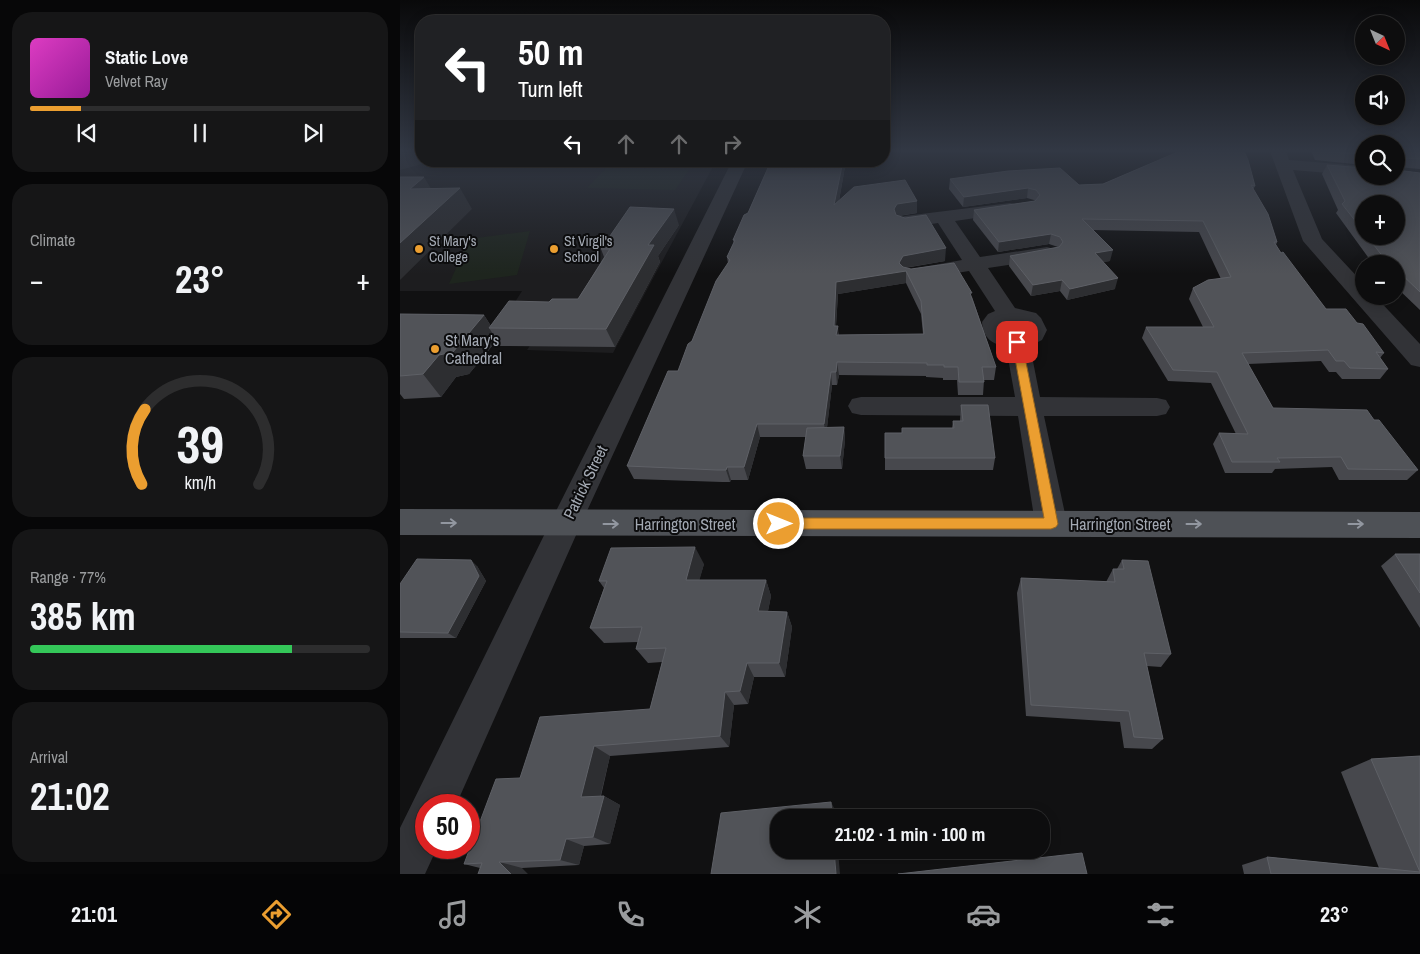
<!DOCTYPE html>
<meta charset="utf-8">
<style>
:root{--surface:#0d0d0e;--page:#161617;--text:#f1f3f6;--muted:#9a9c9e;--line:#2d2d2e;--accent:#eb9e30}
body{margin:0;font-family:"Archivo Narrow",sans-serif;background:var(--page);color:var(--text);height:100vh;display:flex;flex-direction:column;font-size:19px;white-space:nowrap}
*{box-sizing:border-box;margin:0}
p{font-size:16px;color:var(--muted)}
.icon{flex:none;width:28px;height:28px;fill:none;stroke:currentColor;stroke-width:2;stroke-linecap:round;stroke-linejoin:round}
.map{position:relative;flex:1;overflow:hidden}
.drawer{display:flex;flex-direction:column;gap:12px;padding:12px;background:#070708;width:400px}
.drawer>*{flex:none}
.guide{position:absolute;left:15px;top:15px;width:475px;height:152px;border-radius:20px;box-shadow:0 2px 12px #0003,0 0 0 1px var(--line);background:#202124;color:#fff;overflow:hidden}
.needle{width:32px;rotate:137deg}
.fabs{position:absolute;left:955px;top:15px;display:grid;gap:10px}
.fabs a{display:grid;place-items:center;width:50px;height:50px;border-radius:50%;background:var(--surface);box-shadow:0 2px 12px #0003,0 0 0 1px var(--line);font-size:25px}
.speed{position:absolute;left:15px;top:794px;display:flex;gap:10px;font-size:25px;font-weight:700;text-align:center}
.speed>*{display:grid;place-content:center;width:65px;height:65px;border-radius:50%;background:var(--surface);box-shadow:0 2px 12px #0003,0 0 0 1px var(--line);line-height:1}
.speed .limit{border:8px solid #d22;background:#fff;color:#111}
.pin{position:absolute;display:grid;place-items:center;width:42px;height:42px;color:#fff;margin:-21px;border-radius:10px;box-shadow:0 2px 8px #0006}
.me{position:absolute;width:55px;margin:-28px;rotate:90deg;stroke-linejoin:round;filter:drop-shadow(0 0 4px #0008)}
.turn{display:flex;align-items:center;gap:18px;height:105px;padding:0 20px;font-size:22px}
.turn .icon{width:65px;height:65px;stroke-width:2.5}
.turn b{display:block;font-size:35px;line-height:42px}
.lanes{display:flex;align-items:center;height:48px;padding:0 20px;background:#0003;justify-content:center;gap:25px;direction:ltr}
.lanes .off{opacity:.35}
.big{font-size:38px;font-weight:700;line-height:1.1}
.drawer .tile{flex:1;display:flex;flex-direction:column;justify-content:center;gap:8px;min-width:0;padding:0 18px;border-radius:20px;background:var(--page)}
.drawer .dial{align-items:center;gap:0}
.dial svg{height:130px;overflow:visible;fill:none;stroke:var(--line);stroke-width:7;stroke-linecap:round;text-anchor:middle}
.dial text{fill:var(--text);stroke:none}
.song{display:flex;align-items:center;gap:15px}
.cover{width:60px;height:60px;border-radius:8px;background:linear-gradient(135deg,hsl(310 70% 55%),hsl(300 70% 35%))}
.played{height:5px;border-radius:2px;background:linear-gradient(90deg,var(--accent) 15%,var(--line) 15%)}
.keys{display:flex;justify-content:space-around;direction:ltr}
.heat{display:flex;justify-content:space-between;align-items:center;font-size:28px;direction:ltr}
.charge{height:8px;border-radius:4px;background:linear-gradient(90deg,#34c759 77%,var(--line) 0)}
.trip{position:absolute;left:370px;top:809px;width:280px;height:50px;border-radius:20px;background:var(--surface);box-shadow:0 2px 12px #0003,0 0 0 1px var(--line);font-weight:700;line-height:50px;text-align:center}
.dock{display:flex;height:80px;justify-content:space-around;align-items:center;background:#050506;color:var(--muted)}
.dock .icon{width:35px;height:35px}
.dock .active{color:var(--accent)}
.dock b{font-size:22px;color:var(--text)}
main{display:flex;flex:1;min-height:0}
.map>svg:first-child{display:block}
.built{fill:#1d1d1f}
.green{fill:#1e251e}
.lines{fill:none;stroke-linecap:round;stroke-linejoin:round}
.minor{fill:#323337;fill-rule:evenodd}
.major{fill:#4e5156;fill-rule:evenodd}
.wall{fill:#47484d;fill-rule:evenodd}
.shaded-wall{fill:#2d2e31}
.building{fill:#515358;stroke:#5e6066;fill-rule:evenodd}
.oneway{stroke:#9297a0}
.route{fill:#eb9e30;stroke:#99671f}
.poi-dot{fill:#eb9e30;stroke:#0c0c0d;stroke-width:2}
.labels{text-anchor:middle;dominant-baseline:central;stroke-width:4;stroke-linejoin:round;paint-order:stroke}
.far-poi-label{font-size:14px;fill:#a3a9b3;stroke:#0c0c0d;text-anchor:start}
.poi-label{font-size:16px;fill:#a3a9b3;stroke:#0c0c0d;text-anchor:start}
.street-label{font-size:16px;fill:#a3a9b3;stroke:#0c0c0d}
</style>
<main>
<section class="drawer">
<div class="tile">
<div class="song"><i class="cover"></i><div><b>Static Love</b><p>Velvet Ray</p></div></div>
<div class="played"></div>
<div class="keys"><svg class="icon" aria-label="previous" viewBox="0 0 24 24"><path d="M18 5L8 12l10 7zM5 5v14"/></svg><svg class="icon" aria-label="pause" viewBox="0 0 24 24"><path d="M8 5v14M16 5v14"/></svg><svg class="icon" aria-label="next" viewBox="0 0 24 24"><path d="M6 5l10 7-10 7zM19 5v14"/></svg></div>
</div>
<div class="tile"><p>Climate</p>
<div class="heat"><a>−</a><b class="big">23°</b><a>+</a></div>
</div>
<div class="tile dial"><svg viewBox="0 0 100 80">
<path d="M14 69A42 42 0 1 1 86 69"/>
<path d="M14 69A42 42 0 0 1 16 23" stroke="#eb9e30"/>
<text x="50" y="56" font-size="32" font-weight="700">39</text>
<text x="50" y="72" font-size="11">km/h</text>
</svg></div>
<div class="tile"><p>Range · 77%</p><b class="big">385 km</b><div class="charge"></div></div>
<div class="tile"><p>Arrival</p><b class="big">21:02</b></div>
</section>
<div class="map">
<svg width="1020" height="874" viewBox="0 0 1020 874">
<rect width="100%" height="100%" fill="#111112"/>
<path class="built" d="M 0,151 L 21,161 L 316,161 L 213,353 L 127,350 L 133,341 L 97,341 L 121,312 L 115,302 L 122,291 L 0,291 Z"/>
<path class="green" d="M 206,168 L 289,170 L 275,190 L 187,188 Z
M 130,231 L 117,275 L 49,284 L 69,239 Z"/>
<g class="lines">
<path class="minor" d="M 870,151 L 886,151 L 889,160 L 964,166 L 964,176 L 893,170 L 922,239 L 964,284 L 964,296 L 975,296 L 1020,344 L 1020,367 L 1011,365 L 903,241 Z
M 332,161 L 348,161 L 181,524 L 56,805 L 26,805 L 26,848 L 37,848 L 25,874 L 0,874 L 0,828 L 154,515 Z
M 610,203 L 616,204 L 619,208 L 616,212 L 555,221 L 580,257 L 647,247 L 654,249 L 657,253 L 654,257 L 647,259 L 588,268 L 615,308 L 636,313 L 641,318 L 647,330 L 642,340 L 630,346 L 640,397 L 757,398 L 766,400 L 770,407 L 766,414 L 757,416 L 644,416 L 667,523 L 662,532 L 651,536 L 640,532 L 635,523 L 618,416 L 461,415 L 452,413 L 448,406 L 452,399 L 461,397 L 615,397 L 606,347 C 592,344 583,338 582,322 L 588,314 L 595,311 L 569,271 L 519,279 L 512,277 L 509,273 L 512,269 L 562,260 L 538,223 L 505,228 L 498,226 L 496,222 L 498,218 L 505,216 ZM 611,321 L 620,323 L 624,331 L 618,333 L 608,332 L 605,324 Z"/>
<path class="major" d="M 0,509 L 1020,512 L 1020,538 L 0,535 Z"/>
</g>
<path class="wall" d="M 780,151 L 855,186 L 853,190 L 877,242 L 876,245 L 881,253 L 926,309 L 957,323 L 984,353 L 980,358 L 988,369 L 980,379 L 942,379 L 936,372 L 929,372 L 921,361 L 848,364 L 873,408 L 974,420 L 1018,470 L 1007,480 L 939,480 L 932,467 L 875,469 L 872,473 L 825,473 L 813,444 L 819,433 L 836,434 L 811,383 L 768,381 L 742,338 L 746,327 L 803,327 L 789,299 L 793,288 L 821,279 L 799,232 L 692,230 L 710,261 L 703,262 L 715,289 L 667,300 L 660,291 L 631,296 L 609,266 L 610,256 L 658,247 L 649,244 L 598,252 L 573,220 L 574,210 L 635,201 L 634,200 L 627,198 L 563,207 L 549,189 L 550,179 L 679,185 L 703,184 Z
M 911,151 L 964,151 L 964,165 L 915,160 Z
M 996,151 L 1020,151 L 1020,169 L 998,167 L 997,170 L 1020,173 L 1020,310 L 996,287 L 996,264 L 973,264 L 936,213 L 938,210 L 922,174 L 927,165 L 964,176 ZM 964,204 L 996,236 L 964,236 Z
M 371,161 L 446,161 L 439,201 L 517,201 L 517,213 L 499,216 L 545,261 L 505,268 L 572,297 L 596,367 L 594,380 L 584,380 L 583,395 L 558,395 L 557,380 L 543,380 L 543,378 L 526,377 L 526,376 L 439,375 L 437,385 L 432,385 L 427,427 L 444,427 L 445,440 L 442,469 L 406,469 L 403,456 L 406,437 L 360,437 L 348,480 L 331,480 L 330,482 L 322,482 L 234,479 L 227,466 L 278,371 L 292,341 L 328,263 L 327,257 L 334,243 L 333,240 L 348,213 ZM 506,283 L 521,314 L 523,334 L 439,335 L 436,326 L 438,294 Z
M 279,225 L 258,256 L 260,262 L 215,347 L 100,346 L 97,340 L 69,374 L 56,377 L 41,397 L 4,399 L 0,394 L 0,314 L 84,315 L 91,326 L 149,302 L 178,299 L 204,257 L 201,249 Z
M 561,405 L 595,458 L 593,470 L 485,470 L 485,458 L 552,428 L 553,421 L 560,421 Z
M 995,554 L 1020,554 L 1020,628 L 981,566 Z
M 722,560 L 771,654 L 761,667 L 747,666 L 763,739 L 752,749 L 724,748 L 720,722 L 626,716 L 617,593 L 621,578 L 706,582 L 713,569 L 717,569 Z
M 304,564 L 299,580 L 366,580 L 371,596 L 368,611 L 387,612 L 392,627 L 385,677 L 354,677 L 348,704 L 334,705 L 329,747 L 210,756 L 201,796 L 204,796 L 220,805 L 210,844 L 184,846 L 179,865 L 122,868 L 80,868 L 64,864 L 120,778 L 250,709 L 262,662 L 248,663 L 236,649 L 238,642 L 204,643 L 190,628 L 204,588 L 199,581 Z
M 77,566 L 86,581 L 56,638 L 0,638 L 0,584 Z
M 1020,756 L 1020,874 L 844,874 L 842,865 L 867,857 L 979,868 L 941,772 L 971,759 Z"/>
<path class="shaded-wall" d="M 0,151 L 21,151 L 21,161 L 33,161 L 0,170 Z
M 443,161 L 446,161 L 436,217 L 434,205 Z
M 24,177 L 36,197 L 10,189 Z
M 60,188 L 72,209 L 0,280 L 0,243 Z
M 628,188 L 627,198 L 563,207 L 564,197 Z
M 517,201 L 517,213 L 497,216 L 494,221 L 494,209 L 497,204 Z
M 274,209 L 279,225 L 258,256 L 260,262 L 215,347 L 206,329 L 248,245 Z
M 651,234 L 649,244 L 598,252 L 599,242 Z
M 546,248 L 545,261 L 503,268 L 506,271 L 506,283 L 438,294 L 435,339 L 434,326 L 436,282 L 499,263 L 503,256 Z
M 713,250 L 710,261 L 692,264 L 695,253 Z
M 718,278 L 715,289 L 667,300 L 670,289 Z
M 662,280 L 660,291 L 631,296 L 633,285 Z
M 84,315 L 92,328 L 89,328 L 97,340 L 69,374 L 56,377 L 41,397 L 23,374 L 39,355 Z
M 438,326 L 439,339 L 436,335 Z
M 437,362 L 439,375 L 437,385 L 436,372 Z
M 431,372 L 432,385 L 426,437 L 424,424 Z
M 357,424 L 360,437 L 348,480 L 344,467 Z
M 444,427 L 445,440 L 442,469 L 440,456 Z
M 327,467 L 331,480 L 330,482 L 326,470 Z
M 295,547 L 304,564 L 295,596 L 286,580 Z
M 71,560 L 77,566 L 86,581 L 56,638 L 48,633 Z
M 366,580 L 371,596 L 365,626 L 358,611 Z
M 387,612 L 392,627 L 385,677 L 379,663 Z
M 347,663 L 354,677 L 348,704 L 340,691 Z
M 325,692 L 334,705 L 329,747 L 320,736 Z
M 194,746 L 210,756 L 198,806 L 181,797 Z
M 204,796 L 220,805 L 210,844 L 193,837 Z
M 431,802 L 435,810 L 435,818 L 432,818 Z
M 166,839 L 184,846 L 179,865 L 160,860 Z
M 434,850 L 438,850 L 440,874 L 436,874 Z
M 99,862 L 122,868 L 128,874 L 111,874 Z"/>
<path class="building" d="M 780,151 L 844,151 L 848,160 L 855,186 L 851,185 L 868,214 L 877,242 L 874,242 L 881,253 L 883,252 L 926,309 L 946,309 L 957,323 L 963,324 L 984,353 L 976,352 L 988,369 L 950,368 L 944,361 L 936,361 L 928,350 L 842,353 L 873,408 L 967,410 L 974,420 L 979,420 L 1018,470 L 948,469 L 941,457 L 877,458 L 880,462 L 832,462 L 819,433 L 848,434 L 817,372 L 773,370 L 746,327 L 814,327 L 793,288 L 808,280 L 831,277 L 803,221 L 682,219 L 713,250 L 695,253 L 718,278 L 670,289 L 662,280 L 633,285 L 610,256 L 659,247 L 663,242 L 660,237 L 651,234 L 599,242 L 574,210 L 635,201 L 640,195 L 636,190 L 628,188 L 564,197 L 550,179 L 608,171 L 660,168 L 679,185 L 703,184 Z
M 922,151 L 964,151 L 964,155 Z
M 996,151 L 1020,151 L 1020,159 L 1002,158 L 1000,165 L 996,166 Z
M 371,161 L 443,161 L 434,205 L 454,187 L 505,180 L 517,201 L 497,204 L 494,209 L 496,215 L 505,218 L 526,215 L 546,248 L 503,256 L 499,263 L 503,267 L 511,269 L 554,263 L 572,293 L 570,293 L 596,367 L 582,367 L 584,382 L 559,382 L 558,367 L 544,367 L 544,365 L 527,365 L 527,363 L 437,362 L 436,372 L 431,372 L 424,424 L 357,424 L 344,467 L 327,467 L 326,470 L 317,470 L 227,466 L 268,371 L 278,371 L 288,344 L 292,341 L 316,281 L 330,260 L 327,257 L 335,240 L 333,240 L 344,215 L 348,213 ZM 506,271 L 521,301 L 524,334 L 436,335 L 438,326 L 434,326 L 436,282 Z
M 927,165 L 964,168 L 964,176 L 996,176 L 996,170 L 1020,173 L 1020,292 L 996,269 L 996,264 L 991,264 L 980,253 L 967,236 L 996,236 L 996,204 L 964,204 L 964,232 L 942,204 L 945,201 Z
M 0,177 L 24,177 L 10,189 L 60,188 L 0,243 Z
M 230,207 L 274,209 L 248,245 L 254,245 L 206,329 L 89,328 L 109,301 L 149,302 L 152,299 L 178,299 L 210,249 L 201,249 Z
M 0,314 L 84,315 L 53,352 L 39,355 L 23,374 L 0,376 Z
M 561,405 L 588,405 L 595,458 L 485,458 L 485,433 L 502,433 L 502,428 L 554,428 L 553,421 L 563,421 Z
M 444,427 L 440,456 L 403,456 L 407,428 Z
M 295,547 L 286,580 L 366,580 L 358,611 L 387,612 L 379,663 L 347,663 L 340,691 L 325,692 L 320,736 L 194,746 L 181,797 L 204,796 L 193,837 L 166,839 L 160,860 L 99,862 L 111,874 L 78,874 L 82,863 L 64,864 L 96,779 L 120,778 L 140,717 L 250,709 L 266,648 L 236,649 L 242,627 L 190,628 L 207,581 L 199,581 L 211,548 Z
M 995,554 L 1020,554 L 1020,593 Z
M 17,559 L 71,560 L 79,576 L 48,633 L 0,632 L 0,584 Z
M 722,560 L 748,561 L 771,654 L 744,653 L 763,739 L 734,737 L 729,711 L 631,705 L 621,578 L 715,582 L 713,569 L 724,569 Z
M 1020,756 L 1020,874 L 871,874 L 867,857 L 1020,872 L 971,759 Z
M 431,802 L 432,818 L 379,818 L 379,850 L 434,850 L 436,874 L 311,874 L 321,813 Z
M 682,853 L 687,874 L 498,874 Z"/>
<defs><path id="oneway-shaft" d="M-6 0H5M1.5-3L5.5 0L1.5 3" fill="none" stroke-width="1.6" stroke-linecap="round" stroke-linejoin="round" transform="scale(1.25)"/></defs>
<g class="oneway">
<use href="#oneway-shaft" transform="translate(49 523)"/>
<use href="#oneway-shaft" transform="translate(211 524)"/>
<use href="#oneway-shaft" transform="translate(794 524)"/>
<use href="#oneway-shaft" transform="translate(956 524)"/>
</g>
<linearGradient id="sky" x2="0" y2="1"><stop stop-color="#09090a"/><stop offset="0.55" stop-color="#323844"/><stop offset="1" stop-color="#323844" stop-opacity="0"/></linearGradient>
<rect width="1020" height="274" fill="url(#sky)"/>
<path class="route" d="M 617,338 L 622,342 L 658,524 L 656,527 L 651,529 L 379,529 L 374,527 L 373,524 L 374,520 L 379,518 L 644,518 L 612,342 Z"/>
<g class="poi-dot">
<circle cx="19" cy="249" r="5"/>
<circle cx="154" cy="249" r="5"/>
<circle cx="35" cy="349" r="5"/>
</g>
<g class="labels">
<g class="far-poi-label">
<text x="29" y="241">St Mary's<tspan x="29" dy="16">College</tspan></text>
<text x="164" y="241">St Virgil's<tspan x="164" dy="16">School</tspan></text>
</g>
<g class="poi-label">
<text x="45" y="340">St Mary's<tspan x="45" dy="18">Cathedral</tspan></text>
</g>
<g class="street-label">
<text transform="translate(185 482) rotate(-64)">Patrick Street</text>
<text x="285" y="524">Harrington Street</text>
<text x="720" y="524">Harrington Street</text>
</g>
</g>
</svg>
<div class="fabs">
<a><svg class="needle" viewBox="-14 -14 28 28"><path d="M0-13l5 13h-10z" fill="#e53935"/><path d="M0 13l5-13h-10z" fill="#9a9c9e"/></svg></a>
<a><svg class="icon" aria-label="sound" viewBox="0 0 24 24"><path d="M4 9h4l5-4v14l-5-4H4zM17 9q2 3 0 6"/></svg></a>
<a><svg class="icon" aria-label="search" viewBox="0 0 24 24"><circle cx="10" cy="10" r="6"/><path d="M15 15l6 6"/></svg></a>
<a>+</a>
<a>−</a>
</div>
<div class="speed"><div class="limit">50</div></div>
<div class="pin" style="left:617px;top:342px;background:#d93025"><svg class="icon" aria-label="arrive" viewBox="0 0 24 24"><path d="M6 21V4h12l-3 4 3 4H6"/></svg></div>
<svg class="me" style="left:379px;top:524px" viewBox="-20 -20 40 40"><circle r="17" fill="#eb9e30" stroke="#fff" stroke-width="3"/><path d="M0-11L8 9 0 5-8 9z" fill="#fff"/></svg>
<div class="trip">21:02 · 1 min · 100 m</div>
<div class="guide">
<div class="turn"><svg class="icon" aria-label="left" viewBox="0 0 24 24"><path d="M17 20v-9H6M10 6l-5 5 5 5"/></svg><div><b>50 m</b>Turn left</div></div>
<div class="lanes"><svg class="icon" aria-label="left" viewBox="0 0 24 24"><path d="M17 20v-9H6M10 6l-5 5 5 5"/></svg><svg class="icon off" aria-label="ahead" viewBox="0 0 24 24"><path d="M12 20V5M6 11l6-6 6 6"/></svg><svg class="icon off" aria-label="ahead" viewBox="0 0 24 24"><path d="M12 20V5M6 11l6-6 6 6"/></svg><svg class="icon off" aria-label="right" viewBox="0 0 24 24"><path d="M7 20v-9h11M14 6l5 5-5 5"/></svg></div>
</div>
</div>
</main>
<nav class="dock">
<b>21:01</b>
<svg class="icon active" aria-label="directions" viewBox="0 0 24 24"><path d="M12 3l9 9-9 9-9-9zM9 14v-3h6M13 9l2 2-2 2"/></svg>
<svg class="icon" aria-label="music" viewBox="0 0 24 24"><path d="M9 18V5l10-2v13"/><circle cx="6" cy="18" r="3"/><circle cx="16" cy="16" r="3"/></svg>
<svg class="icon" aria-label="phone" viewBox="0 0 24 24"><path d="M5 4h4l2 5-3 2q2 4 5 5l2-3 5 2v4C11 20 4 13 5 4z"/></svg>
<svg class="icon" aria-label="climate" viewBox="0 0 24 24"><path d="M12 3v18M4 7l16 10M4 17L20 7"/></svg>
<svg class="icon" aria-label="car" viewBox="0 0 24 24"><path d="M5 17H2v-5l4-1 3-4h7l3 4 3 1v5h-3M9 17h6M6 11h13"/><circle cx="7" cy="17" r="2"/><circle cx="17" cy="17" r="2"/></svg>
<svg class="icon" aria-label="filters" viewBox="0 0 24 24"><path d="M4 7h16M4 17h16"/><circle cx="9" cy="7" r="2"/><circle cx="15" cy="17" r="2"/></svg>
<b>23°</b>
</nav>
